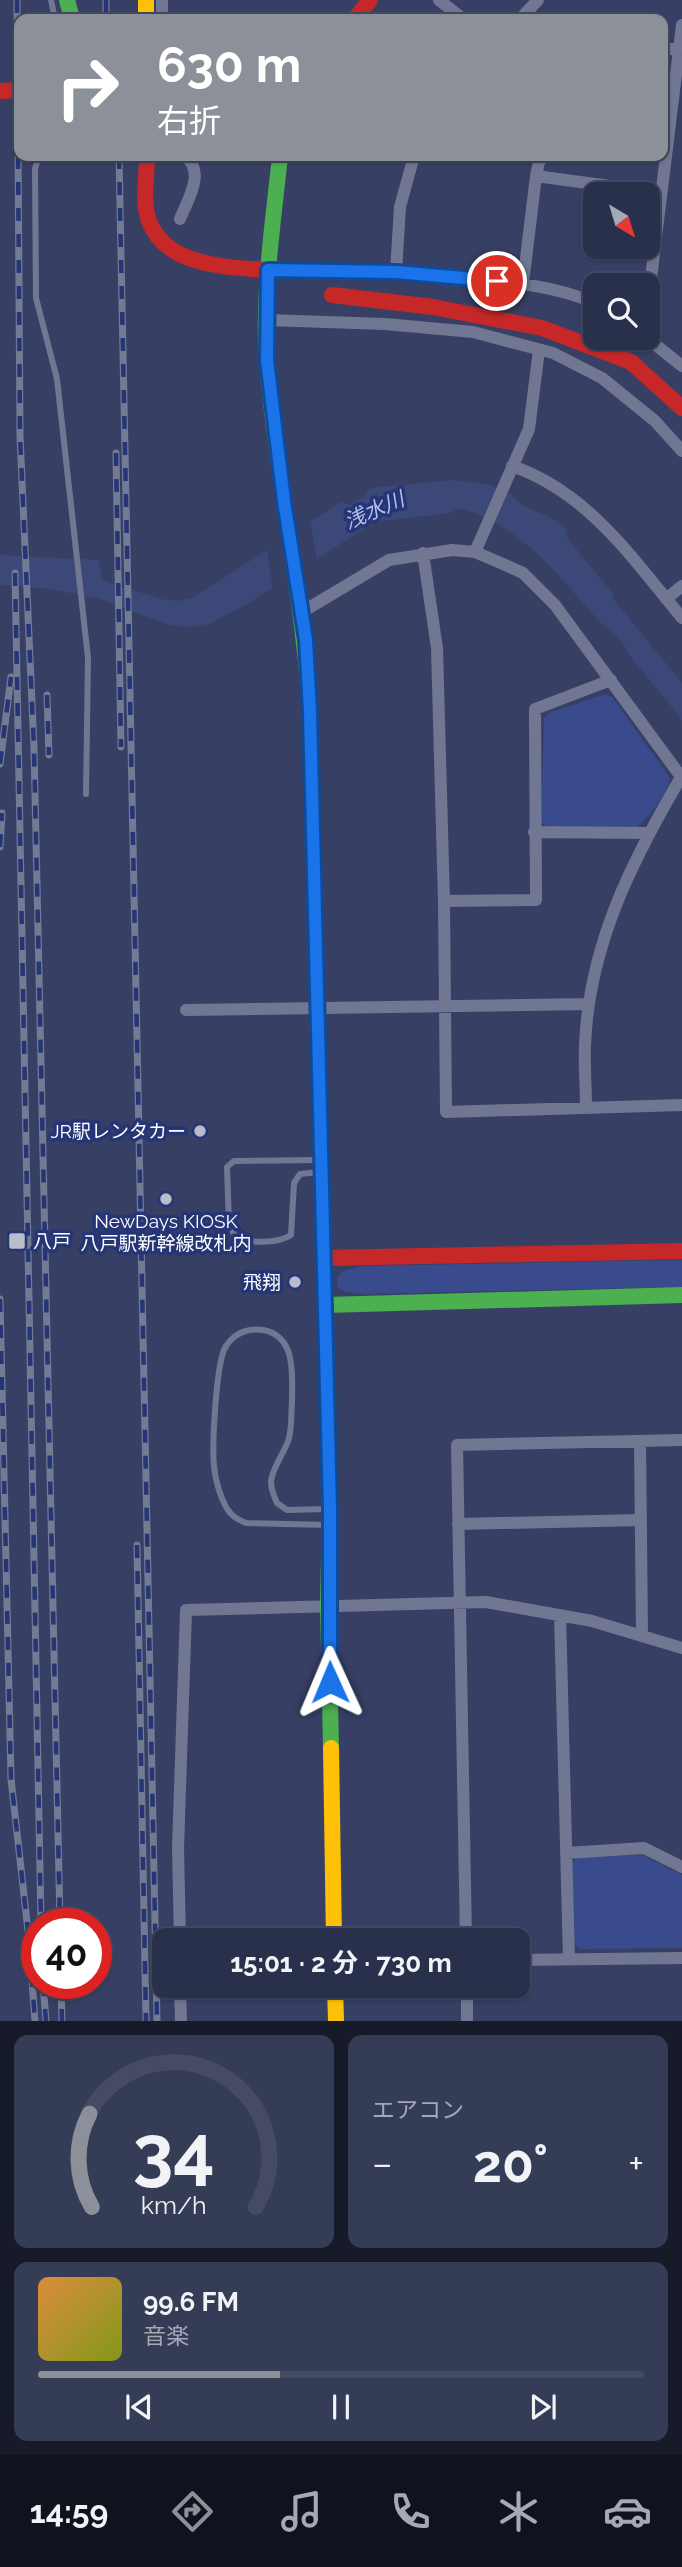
<!DOCTYPE html>
<html lang="ja">
<meta charset="utf-8">
<style>
:root{--surface:#29304b;--page:#353c55;--text:#f1f3f6;--muted:#a5a9b5;--line:#454b63;--accent:#8c9099}
body{margin:0;font-family:Raleway,"Noto Sans JP",sans-serif;background:var(--page);color:var(--text);height:100vh;display:flex;flex-direction:column;font-size:26px;white-space:nowrap}
*{box-sizing:border-box;margin:0}
p{font-size:23px;color:var(--muted)}
.icon{flex:none;width:38px;height:38px;fill:none;stroke:currentColor;stroke-width:2;stroke-linecap:round;stroke-linejoin:round}
.map{position:relative;height:2021px;overflow:hidden}
.sheet{display:flex;flex-direction:column;gap:14px;padding:14px;background:#171a29;flex:1}
.sheet>*{flex:none}
.banner{position:absolute;left:14px;top:14px;width:654px;height:147px;border-radius:14px;box-shadow:0 2px 5px #0004,0 0 0 2px var(--line);background:#8c9099;color:#fff;overflow:hidden}
.needle{width:46px;rotate:142deg}
.controls{position:absolute;left:583px;top:182px;display:grid;gap:14px}
.controls a{display:grid;place-items:center;width:77px;height:77px;border-radius:14px;background:var(--surface);box-shadow:0 2px 5px #0004,0 0 0 2px var(--line);font-size:35px}
.speed{position:absolute;left:21px;top:1908px;display:flex;gap:14px;font-size:35px;font-weight:700;text-align:center}
.speed>*{display:grid;place-content:center;width:91px;height:91px;border-radius:50%;background:var(--surface);box-shadow:0 2px 5px #0004,0 0 0 2px var(--line);line-height:1}
.speed .limit{border:10px solid #d22;background:#fff;color:#111}
.pin{position:absolute;display:grid;place-items:center;width:60px;height:60px;color:#fff;margin:-30px;border:4px solid #fff;border-radius:50%;box-shadow:0 2px 7px #0007}
.me{position:absolute;width:77px;margin:-38px;rotate:359deg;stroke-linejoin:round;filter:drop-shadow(0 0 5px #0008)}
.turn{display:flex;align-items:center;gap:24px;height:147px;padding:0 28px;font-size:32px}
.turn .icon{width:91px;height:91px;stroke-width:2.5}
.turn b{display:block;font-size:49px;line-height:60px}
.big{font-size:52px;font-weight:700;line-height:1.1}
.sheet .card{flex:1;display:flex;flex-direction:column;justify-content:center;gap:10px;min-width:0;padding:0 24px;border-radius:14px;background:var(--page)}
.sheet .dial{align-items:center;gap:0}
.dial svg{height:182px;overflow:visible;fill:none;stroke:var(--line);stroke-width:7;stroke-linecap:round;text-anchor:middle}
.dial text{fill:var(--text);stroke:none}
.song{display:flex;align-items:center;gap:21px}
.cover{width:84px;height:84px;border-radius:10px;background:linear-gradient(135deg,hsl(30 70% 55%),hsl(70 70% 35%))}
.played{height:7px;border-radius:4px;background:linear-gradient(90deg,var(--accent) 40%,var(--line) 40%)}
.keys{display:flex;justify-content:space-around;direction:ltr}
.heat{display:flex;justify-content:space-between;align-items:center;font-size:38px;direction:ltr}
.sheet .tiles{flex:1;display:grid;gap:14px;grid-template-columns:1fr 1fr}
.card:last-child{grid-column:span 2}
.trip{position:absolute;left:152px;top:1928px;width:378px;height:70px;border-radius:14px;background:var(--surface);box-shadow:0 2px 5px #0004,0 0 0 2px var(--line);font-weight:700;line-height:70px;text-align:center}
.menu{display:flex;height:112px;justify-content:space-around;align-items:center;background:#10131e;color:var(--muted)}
.menu .icon{width:49px;height:49px}
.menu .current{color:var(--accent)}
.menu b{font-size:32px;color:var(--text)}
.map>svg:first-child{display:block}
.green{fill:#394a8d}
.water{fill:#3c4878}
.pier{fill:#374064}
.lines{fill:none;stroke-linecap:round;stroke-linejoin:round}
.lane{stroke:#717793;stroke-width:6}
.street{stroke:#717793;stroke-width:12}
.fast{stroke:#4caf50;stroke-width:16}
.slow{stroke:#ffc107;stroke-width:16}
.jam{stroke:#c62828;stroke-width:16}
.rail-casing{stroke:#737a93;stroke-width:7}
.rail{stroke:#253576;stroke-width:4.5;stroke-dasharray:13;stroke-linecap:butt}
.route-casing{stroke:#114b97;stroke-width:18}
.route{stroke:#1a73e8;stroke-width:12}
.poi-dot{fill:#b9bcc9;stroke:#253576;stroke-width:2.5}
.labels{text-anchor:middle;dominant-baseline:central;stroke-width:7;stroke-linejoin:round;paint-order:stroke}
.poi-label{font-size:19px;fill:#fff;stroke:#253576;text-anchor:end}
.water-label{font-size:21px;font-style:italic;fill:#b0bdea;stroke:#253576}
</style>
<div class="map">
<svg width="682" height="2021" viewBox="0 0 682 2021">
<rect width="100%" height="100%" fill="#374064"/>
<path class="green" d="M 605,694 L 612,697 L 670,778 C 666,795 651,815 637,827 L 547,827 L 541,821 L 544,718 L 549,713 Z
M 682,1260 L 682,1287 L 362,1294 L 344,1291 L 337,1287 L 337,1277 L 343,1271 L 362,1266 Z
M 642,1855 L 682,1875 L 682,1948 L 580,1949 L 575,1944 L 571,1864 L 577,1857 Z"/>
<path class="water" d="M 454,480 L 490,485 L 507,492 L 524,506 L 555,520 L 566,529 L 567,538 L 607,586 L 613,593 L 614,600 L 682,683 L 682,721 C 668,700 651,683 635,662 C 630,657 627,650 623,644 C 617,635 607,629 600,622 C 559,577 520,523 459,508 L 450,513 L 388,520 L 371,524 L 249,603 L 209,624 L 189,627 L 169,625 L 97,598 L 49,589 L 0,585 L 0,555 L 99,560 L 102,580 L 160,599 L 178,601 L 194,597 L 341,502 L 350,505 L 366,495 L 369,488 Z"/>
<path class="pier" d="M 310,517 L 317,562 L 273,592 L 266,544 Z"/>
<g class="lines">
<path class="lane" d="M 51,0 L 55,19
M 39,156 L 35,169 L 36,298 L 57,379 L 88,658 L 86,794
M 319,1160 L 234,1161 L 227,1167 L 229,1224 L 236,1238 C 251,1243 277,1244 291,1235 L 294,1183 L 300,1174 L 319,1172
M 328,1525 L 246,1523 C 237,1519 231,1516 226,1507 C 220,1496 215,1479 214,1466 C 212,1445 216,1361 226,1346 C 235,1333 248,1328 263,1330 C 297,1336 292,1376 292,1401 C 291,1414 292,1426 289,1438 C 285,1453 272,1467 271,1482 C 271,1490 274,1496 277,1503 L 287,1510 L 329,1509"/>
<path class="street" d="M 439,0 L 463,19
M 162,19 L 162,0
M 520,19 L 538,0
M 663,48 L 679,50
M 536,176 L 661,193
M 180,219 C 188,199 206,172 185,156
M 268,270 C 333,271 398,273 463,278 C 508,282 553,285 595,303
M 396,272 L 400,207 L 414,156
M 523,283 L 536,176 L 539,162 L 544,156
M 648,303 L 682,25
M 267,320 L 385,324 L 473,332 L 553,353 L 602,378 L 655,421 L 682,451
M 647,338 L 682,366
M 512,466 C 588,492 633,559 682,618
M 475,552 L 529,429 L 539,350
M 423,553 L 437,648 L 444,901 L 446,1112 L 682,1105
M 666,599 L 682,586
M 302,612 L 389,560 L 452,550 L 475,552 L 503,564 L 523,573 L 555,605 L 682,778
M 534,832 L 648,833
M 444,901 L 536,900 L 535,709 L 611,680
M 186,1010 L 589,1004
M 586,1108 C 586,1087 584,1066 585,1045 C 589,945 632,861 681,777
M 640,1441 L 642,1636
M 458,1524 L 641,1520
M 560,1615 L 569,1959
M 566,1853 L 644,1848 L 682,1867
M 180,1941 L 178,1848 L 186,1610 L 486,1602 L 592,1621 L 682,1648
M 466,1941 L 457,1445 L 682,1440
M 518,1960 L 682,1958
M 180,1986 L 181,2021
M 467,1986 L 467,2021"/>
<path class="fast" d="M 67,0 L 72,19
M 280,156 C 273,224 262,294 267,362 C 277,487 307,610 311,735
M 323,1221 L 330,1509 L 328,1605 L 331,1748
M 326,1305 L 682,1295"/>
<path class="slow" d="M 146,0 L 146,19
M 331,1748 L 334,1941
M 335,1986 L 336,2021"/>
<path class="jam" d="M 355,19 L 370,0
M 0,91 L 19,90
M 147,156 C 147,176 142,202 149,221 C 166,267 228,267 268,270
M 332,295 L 433,307 L 542,328 L 631,362 L 682,408
M 311,735 L 323,1221
M 325,1258 L 682,1251"/>
<g class="rail-casing">
<path id="rail" d="M 17,0 L 20,436 L 34,748 L 60,1923
M 106,0 L 106,19
M 119,156 L 157,2021
M 116,453 L 121,747
M 15,573 L 41,1923
M 47,695 L 49,755
M 0,764 L 11,677
M 0,847 L 2,813
M 0,1299 L 11,1779 L 29,1940 L 35,2021
M 137,1545 L 146,2021
M 43,1983 L 46,2021
M 61,1983 L 62,2021"/>
</g>
<use href="#rail" class="rail"/>
</g>
<g class="lines">
<g class="route-casing">
<path id="route" d="M 330,1682 L 330,1509 L 310,712 L 306,640 L 284,501 L 267,360 L 268,270 L 396,272 L 497,281"/>
</g>
<use href="#route" class="route"/>
</g>
<g class="poi-dot">
<circle cx="200" cy="1131" r="7"/>
<circle cx="166" cy="1199" r="7"/>
<rect x="8" y="1232" width="18" height="18" rx="3.5"/>
<circle cx="295" cy="1282" r="7"/>
</g>
<g class="labels">
<g class="poi-label">
<text x="186" y="1131">JR駅レンタカー</text>
<text x="166" y="1221" text-anchor="middle">NewDays KIOSK<tspan x="166" dy="22">八戸駅新幹線改札内</tspan></text>
<text x="33" y="1241" text-anchor="start">八戸</text>
<text x="281" y="1282">飛翔</text>
</g>
<g class="water-label">
<text transform="translate(374 510) rotate(-23)">浅水川</text>
</g>
</g>
</svg>
<div class="controls">
<a><svg class="needle" viewBox="-14 -14 28 28"><path d="M0-13l5 13h-10z" fill="#e53935"/><path d="M0 13l5-13h-10z" fill="#a5a9b5"/></svg></a>
<a><svg class="icon" aria-label="search" viewBox="0 0 24 24"><circle cx="10" cy="10" r="6"/><path d="M15 15l6 6"/></svg></a>
</div>
<div class="speed"><div class="limit">40</div></div>
<div class="pin" style="left:497px;top:281px;background:#d93025"><svg class="icon" aria-label="arrive" viewBox="0 0 24 24"><path d="M6 21V4h12l-3 4 3 4H6"/></svg></div>
<svg class="me" style="left:330px;top:1682px" viewBox="-20 -20 40 40"><path d="M0-17L14 15 0 8-14 15z" fill="#1a73e8" stroke="#fff" stroke-width="4"/></svg>
<div class="trip">15:01 · 2 分 · 730 m</div>
<div class="banner">
<div class="turn"><svg class="icon" aria-label="right" viewBox="0 0 24 24"><path d="M7 20v-9h11M14 6l5 5-5 5"/></svg><div><b>630 m</b>右折</div></div>
</div>
</div>
<section class="sheet">
<div class="tiles">
<div class="card dial"><svg viewBox="0 0 100 80">
<path d="M14 69A42 42 0 1 1 86 69"/>
<path d="M14 69A42 42 0 0 1 13 28" stroke="#8c9099"/>
<text x="50" y="56" font-size="32" font-weight="700">34</text>
<text x="50" y="72" font-size="11">km/h</text>
</svg></div>
<div class="card"><p>エアコン</p>
<div class="heat"><a>−</a><b class="big">20°</b><a>+</a></div>
</div>
<div class="card">
<div class="song"><i class="cover"></i><div><b>99.6 FM</b><p>音楽</p></div></div>
<div class="played"></div>
<div class="keys"><svg class="icon" aria-label="previous" viewBox="0 0 24 24"><path d="M18 5L8 12l10 7zM5 5v14"/></svg><svg class="icon" aria-label="pause" viewBox="0 0 24 24"><path d="M8 5v14M16 5v14"/></svg><svg class="icon" aria-label="next" viewBox="0 0 24 24"><path d="M6 5l10 7-10 7zM19 5v14"/></svg></div>
</div>
</div>
</section>
<nav class="menu">
<b>14:59</b>
<svg class="icon current" aria-label="directions" viewBox="0 0 24 24"><path d="M12 3l9 9-9 9-9-9zM9 14v-3h6M13 9l2 2-2 2"/></svg>
<svg class="icon" aria-label="music" viewBox="0 0 24 24"><path d="M9 18V5l10-2v13"/><circle cx="6" cy="18" r="3"/><circle cx="16" cy="16" r="3"/></svg>
<svg class="icon" aria-label="phone" viewBox="0 0 24 24"><path d="M5 4h4l2 5-3 2q2 4 5 5l2-3 5 2v4C11 20 4 13 5 4z"/></svg>
<svg class="icon" aria-label="climate" viewBox="0 0 24 24"><path d="M12 3v18M4 7l16 10M4 17L20 7"/></svg>
<svg class="icon" aria-label="car" viewBox="0 0 24 24"><path d="M5 17H2v-5l4-1 3-4h7l3 4 3 1v5h-3M9 17h6M6 11h13"/><circle cx="7" cy="17" r="2"/><circle cx="17" cy="17" r="2"/></svg>
</nav>
